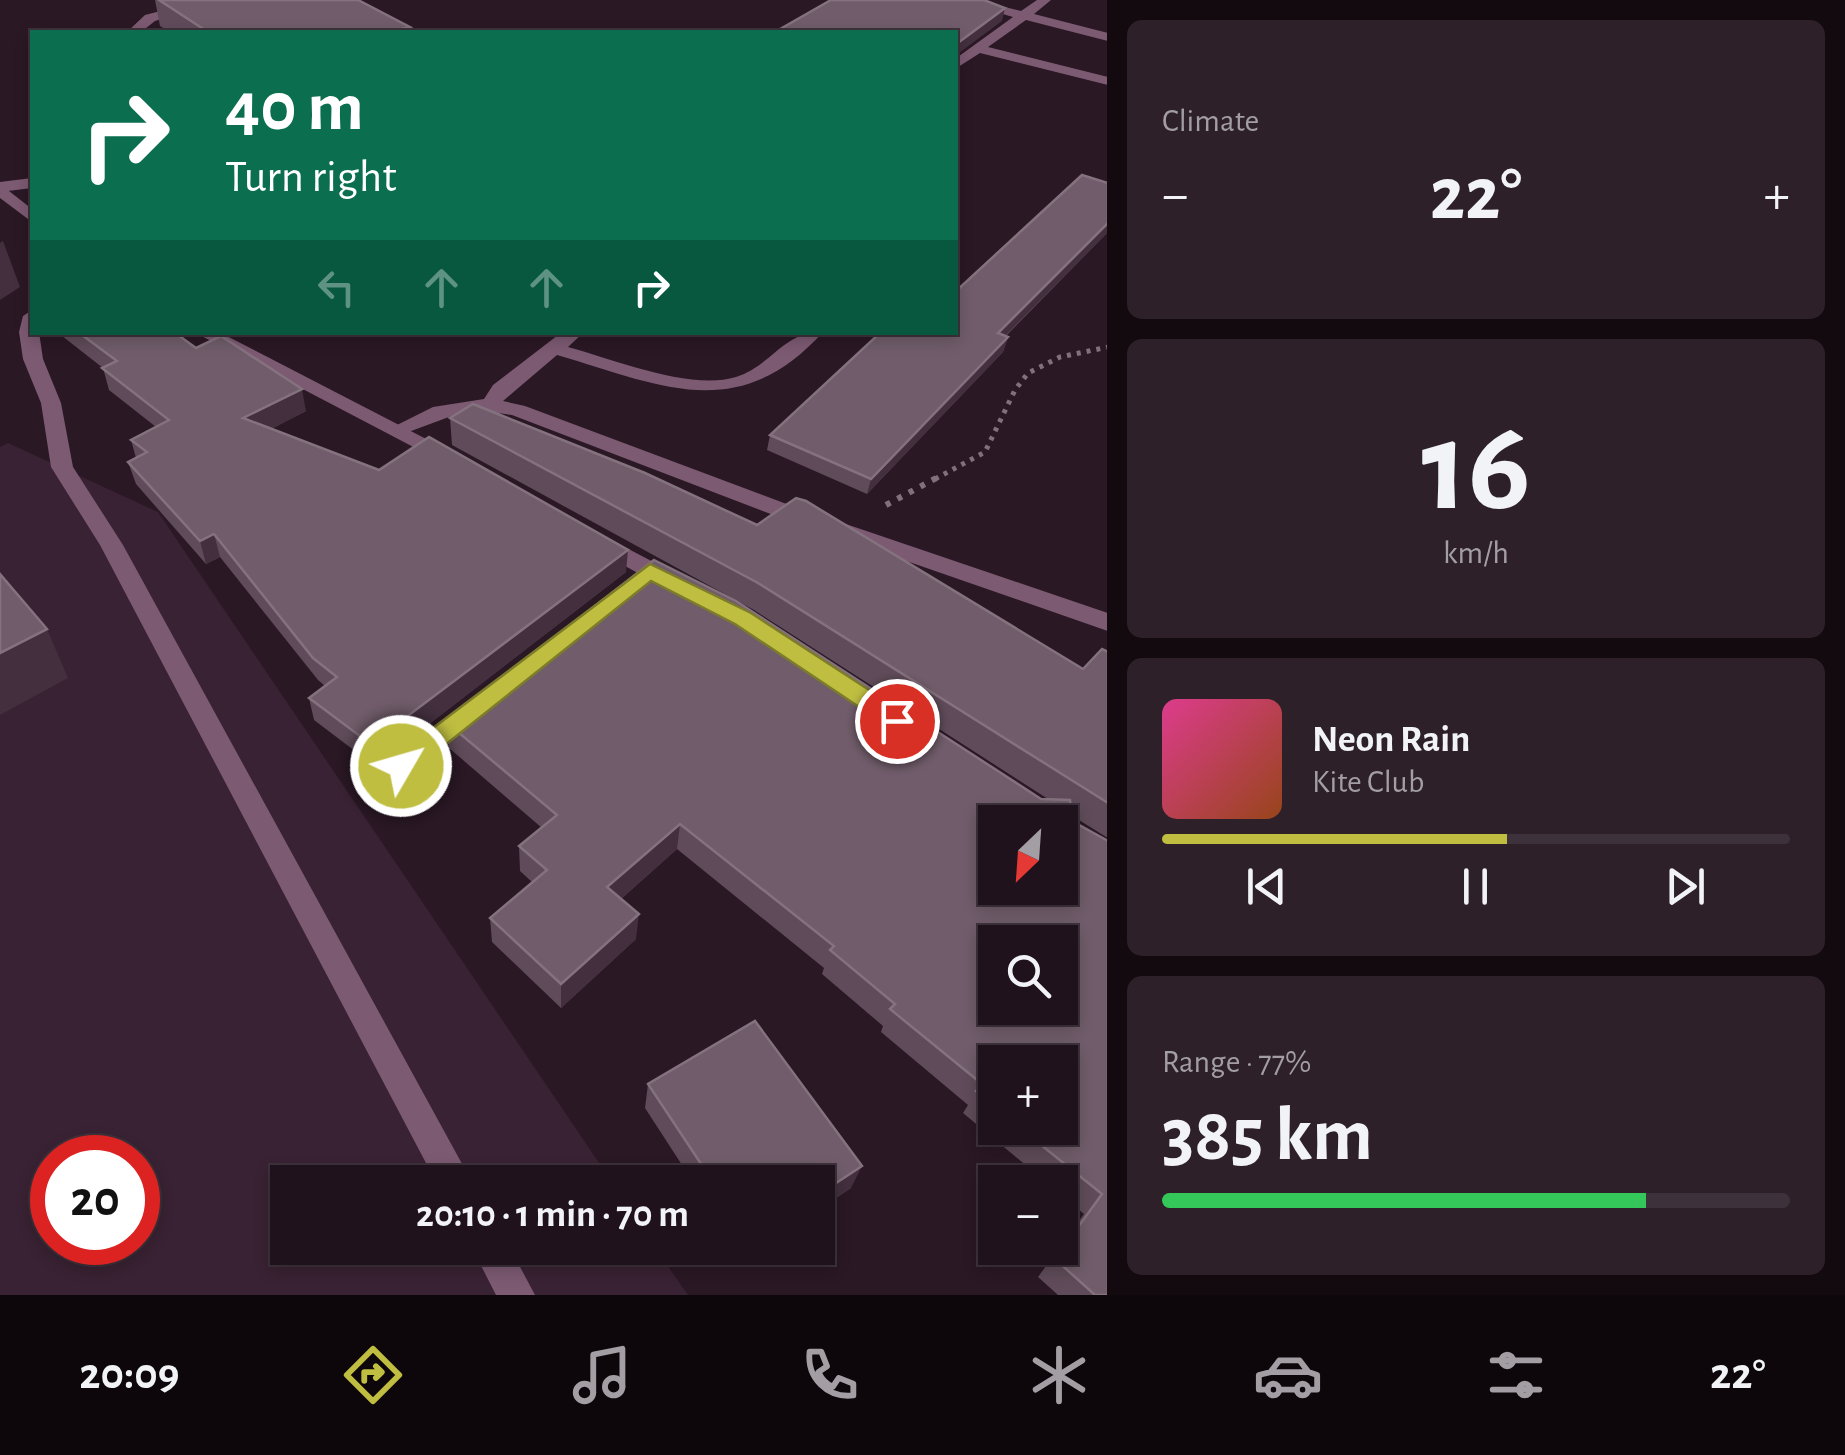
<!DOCTYPE html>
<meta charset="utf-8">
<style>
:root{--surface:#20121c;--page:#2d2029;--text:#f1f3f6;--muted:#a29ea3;--line:#3d323b;--accent:#bfbe41}
body{margin:0;font-family:"Alegreya Sans",sans-serif;background:var(--page);color:var(--text);height:100vh;display:flex;flex-direction:column;font-size:38px;white-space:nowrap}
*{box-sizing:border-box;margin:0}
p{font-size:32px;color:var(--muted)}
.icon{flex:none;width:55px;height:55px;fill:none;stroke:currentColor;stroke-width:2;stroke-linecap:round;stroke-linejoin:round}
.map{position:relative;flex:1;overflow:hidden}
.panel{display:flex;flex-direction:column;gap:20px;padding:20px;background:#120a0f;width:738px}
.panel>*{flex:none}
.hud{position:absolute;left:30px;top:30px;width:928px;height:305px;border-radius:0px;box-shadow:0 5px 15px #0003,0 0 0 2px var(--line);background:#0b6e4f;color:#fff;overflow:hidden}
.needle{width:65px;rotate:205deg}
.buttons{position:absolute;left:978px;top:805px;display:grid;gap:20px}
.buttons a{display:grid;place-items:center;width:100px;height:100px;border-radius:0px;background:var(--surface);box-shadow:0 5px 15px #0003,0 0 0 2px var(--line);font-size:50px}
.speed{position:absolute;left:30px;top:1135px;display:flex;gap:20px;font-size:50px;font-weight:700;text-align:center}
.speed>*{display:grid;place-content:center;width:130px;height:130px;border-radius:50%;background:var(--surface);box-shadow:0 5px 15px #0003,0 0 0 2px var(--line);line-height:1}
.speed .limit{border:15px solid #d22;background:#fff;color:#111}
.pin{position:absolute;display:grid;place-items:center;width:85px;height:85px;color:#fff;margin:-42px;border:5px solid #fff;border-radius:50%;box-shadow:0 2px 10px #0007}
.me{position:absolute;width:110px;margin:-55px;rotate:52deg;stroke-linejoin:round;filter:drop-shadow(0 0 8px #0008)}
.turn{display:flex;align-items:center;gap:35px;height:210px;padding:0 30px;font-size:45px}
.turn .icon{width:130px;height:130px;stroke-width:2.5}
.turn b{display:block;font-size:70px;line-height:85px}
.lanes{display:flex;align-items:center;height:95px;padding:0 30px;background:#0003;justify-content:center;gap:50px;direction:ltr}
.lanes .off{opacity:.35}
.big{font-size:75px;font-weight:700;line-height:1.1}
.panel .tile{flex:1;display:flex;flex-direction:column;justify-content:center;gap:15px;min-width:0;padding:0 35px;border-radius:15px;background:var(--page)}
.panel .dial{align-items:center;gap:0}
.dial b{font-size:130px;line-height:1}
.song{display:flex;align-items:center;gap:30px}
.cover{width:120px;height:120px;border-radius:15px;background:linear-gradient(135deg,hsl(330 70% 55%),hsl(20 70% 35%))}
.played{height:10px;border-radius:5px;background:linear-gradient(90deg,var(--accent) 55%,var(--line) 55%)}
.keys{display:flex;justify-content:space-around;direction:ltr}
.heat{display:flex;justify-content:space-between;align-items:center;font-size:55px;direction:ltr}
.charge{height:15px;border-radius:8px;background:linear-gradient(90deg,#34c759 77%,var(--line) 0)}
.trip{position:absolute;left:270px;top:1165px;width:565px;height:100px;border-radius:0px;background:var(--surface);box-shadow:0 5px 15px #0003,0 0 0 2px var(--line);font-weight:700;line-height:100px;text-align:center}
.dock{display:flex;height:160px;justify-content:space-around;align-items:center;background:#0d070b;color:var(--muted)}
.dock .icon{width:70px;height:70px}
.dock .on{color:var(--accent)}
.dock b{font-size:45px;color:var(--text)}
main{display:flex;flex:1;min-height:0}
.map>svg:first-child{display:block}
.built{fill:#392233;fill-rule:evenodd}
.lines{fill:none;stroke-linecap:round;stroke-linejoin:round}
.path-far1{stroke:#81717c;stroke-width:5;stroke-dasharray:4 6;stroke-linecap:butt}
.path{stroke:#81717c;stroke-width:6;stroke-dasharray:5 8;stroke-linecap:butt}
.lane{fill:#7c5a72;fill-rule:evenodd}
.street{fill:#7c5a72;fill-rule:evenodd}
.wall{fill:#5f4b59;fill-rule:evenodd}
.shaded-wall{fill:#432f3e}
.building{fill:#705c6a;stroke:#85727f;stroke-width:2.5;fill-rule:evenodd}
.route{fill:#bfbe41;stroke:#7c7c2a;stroke-width:2.5}
</style>
<main>
<div class="map">
<svg width="1108" height="1295" viewBox="0 0 1108 1295">
<rect width="100%" height="100%" fill="#2a1825"/>
<path class="built" d="M 8,443 L 158,512 L 612,1182 L 288,1182 L 288,1248 L 655,1248 L 688,1295 L 0,1295 L 0,447 ZM 52,1158 L 138,1158 L 138,1242 L 52,1242 Z"/>
<g class="lines">
<path class="path-far1" d="M 935,479 L 985,452 L 1015,390 L 1028,373 L 1060,357 L 1108,347"/>
<path class="path" d="M 886,505 L 940,476"/>
<path class="lane" d="M 203,0 L 224,0 L 155,21 L 141,32 L 127,32 L 145,15 Z
M 955,0 L 976,0 L 1021,11 L 1037,0 L 1051,0 L 1034,14 L 1108,33 L 1108,41 L 1026,20 L 988,47 L 1108,77 L 1108,85 L 980,53 L 955,69 L 955,59 L 1013,17 Z
M 32,178 L 32,188 L 0,192 L 0,182 Z
M 562,332 L 584,332 L 568,347 C 613,359 690,391 736,377 C 773,365 782,332 823,332 C 738,426 660,385 557,355 L 503,401 L 525,406 L 784,503 L 1108,613 L 1108,631 L 768,513 L 512,415 L 484,411 L 457,414 L 395,437 L 385,431 L 433,407 L 484,399 L 493,385 Z
M 473,700 L 482,703 L 486,710 L 482,717 L 411,774 L 401,777 L 391,774 L 387,766 L 391,758 Z"/>
<path class="street" d="M 0,184 L 32,209 L 32,222 L 0,198 Z
M 32,310 L 32,332 L 39,332 L 43,359 L 61,403 L 73,467 L 123,545 L 472,1182 L 436,1182 L 100,545 L 51,467 L 41,403 L 23,359 L 19,332 L 23,316 Z
M 194,332 L 219,332 L 461,457 L 450,464 L 442,462 Z
M 598,533 L 680,576 L 684,582 L 680,588 L 664,588 L 590,546 L 587,541 Z
M 472,1248 L 510,1248 L 535,1295 L 496,1295 Z"/>
</g>
<path class="wall" d="M 155,0 L 358,0 L 410,27 L 411,32 L 170,32 L 160,26 Z
M 1108,183 L 1108,232 L 1006,336 L 1008,337 L 1003,352 L 867,494 L 767,450 L 770,435 L 955,332 Z
M 57,332 L 174,332 L 196,348 L 306,411 L 271,429 L 626,572 L 389,755 L 380,770 L 314,720 L 309,698 L 325,686 L 318,680 L 220,557 L 206,564 L 136,484 L 128,462 L 136,458 L 131,440 L 156,427 L 109,390 L 103,368 Z
M 450,418 L 757,525 L 1083,669 L 1108,652 L 1108,838 L 1071,815 L 1072,821 L 1108,841 L 1108,1295 L 1058,1295 L 1038,1277 L 1084,1214 L 1060,1194 L 1060,1182 L 1046,1182 L 963,1113 L 968,1105 L 881,1032 L 883,1026 L 822,974 L 824,968 L 677,849 L 621,899 L 636,939 L 561,1008 L 492,942 L 490,918 L 532,882 L 520,871 L 519,846 L 542,828 L 449,748 L 446,722 L 1048,799 L 754,610 L 452,445 ZM 995,1062 L 1060,1128 L 995,1128 Z
M 648,1084 L 851,1188 L 818,1210 L 818,1182 L 693,1182 L 645,1108 Z
M 735,1248 L 761,1248 L 743,1259 Z"/>
<path class="shaded-wall" d="M 1005,8 L 1002,21 L 955,56 L 955,45 Z
M 410,27 L 411,32 L 391,32 Z
M 1108,223 L 1108,232 L 993,348 L 998,333 Z
M 3,241 L 20,287 L 0,300 L 0,243 Z
M 1008,337 L 1003,352 L 867,494 L 871,479 Z
M 302,389 L 306,411 L 248,441 L 243,418 Z
M 214,534 L 220,557 L 206,564 L 200,541 Z
M 628,550 L 626,572 L 389,755 L 380,770 L 376,748 L 385,733 Z
M 47,629 L 68,678 L 0,715 L 0,653 Z
M 680,824 L 677,849 L 606,912 L 607,887 Z
M 639,914 L 636,939 L 561,1008 L 561,984 Z
M 862,1166 L 851,1188 L 818,1210 L 818,1195 Z
M 747,1248 L 761,1248 L 743,1259 Z"/>
<path class="building" d="M 159,0 L 358,0 L 410,27 L 391,32 L 208,32 Z
M 831,0 L 984,0 L 1005,8 L 955,45 L 955,32 L 775,32 Z
M 1082,175 L 1108,183 L 1108,223 L 998,333 L 1008,337 L 871,479 L 770,435 L 881,332 L 955,332 L 955,292 Z
M 78,332 L 174,332 L 196,348 L 221,336 L 302,389 L 243,418 L 379,470 L 429,437 L 628,550 L 385,733 L 376,748 L 309,698 L 337,677 L 313,658 L 214,534 L 200,541 L 128,462 L 147,452 L 131,440 L 169,420 L 102,368 L 117,361 Z
M 473,404 L 645,473 L 757,525 L 796,498 L 806,501 L 1083,669 L 1102,649 L 1108,652 L 1108,803 L 758,583 L 450,418 Z
M 654,560 L 736,601 L 1041,799 L 1070,800 L 1072,821 L 1108,841 L 1108,1295 L 1095,1295 L 1055,1259 L 1102,1194 L 1020,1128 L 1060,1128 L 1060,1062 L 995,1062 L 995,1107 L 976,1091 L 982,1084 L 890,1009 L 895,1004 L 830,950 L 834,946 L 680,824 L 607,887 L 639,914 L 561,984 L 490,918 L 547,870 L 519,846 L 557,815 L 446,722 ZM 995,822 L 1060,822 L 1060,888 L 995,888 ZM 995,942 L 1060,942 L 1060,1008 L 995,1008 Z
M 0,574 L 47,629 L 0,653 Z
M 755,1021 L 862,1166 L 818,1195 L 818,1182 L 713,1182 L 648,1084 Z"/>
<path class="route" d="M 650,564 L 751,613 L 906,714 L 909,721 L 906,727 L 889,727 L 735,624 L 651,581 L 410,773 L 392,773 L 389,766 L 392,759 Z"/>
</svg>
<div class="buttons">
<a><svg class="needle" viewBox="-14 -14 28 28"><path d="M0-13l5 13h-10z" fill="#e53935"/><path d="M0 13l5-13h-10z" fill="#a29ea3"/></svg></a>
<a><svg class="icon" aria-label="search" viewBox="0 0 24 24"><circle cx="10" cy="10" r="6"/><path d="M15 15l6 6"/></svg></a>
<a>+</a>
<a>−</a>
</div>
<div class="speed"><div class="limit">20</div></div>
<div class="pin" style="left:897px;top:721px;background:#d93025"><svg class="icon" aria-label="arrive" viewBox="0 0 24 24"><path d="M6 21V4h12l-3 4 3 4H6"/></svg></div>
<svg class="me" style="left:401px;top:766px" viewBox="-20 -20 40 40"><circle r="17" fill="#bfbe41" stroke="#fff" stroke-width="3"/><path d="M0-11L8 9 0 5-8 9z" fill="#fff"/></svg>
<div class="trip">20:10 · 1 min · 70 m</div>
<div class="hud">
<div class="turn"><svg class="icon" aria-label="right" viewBox="0 0 24 24"><path d="M7 20v-9h11M14 6l5 5-5 5"/></svg><div><b>40 m</b>Turn right</div></div>
<div class="lanes"><svg class="icon off" aria-label="left" viewBox="0 0 24 24"><path d="M17 20v-9H6M10 6l-5 5 5 5"/></svg><svg class="icon off" aria-label="ahead" viewBox="0 0 24 24"><path d="M12 20V5M6 11l6-6 6 6"/></svg><svg class="icon off" aria-label="ahead" viewBox="0 0 24 24"><path d="M12 20V5M6 11l6-6 6 6"/></svg><svg class="icon" aria-label="right" viewBox="0 0 24 24"><path d="M7 20v-9h11M14 6l5 5-5 5"/></svg></div>
</div>
</div>
<section class="panel">
<div class="tile"><p>Climate</p>
<div class="heat"><a>−</a><b class="big">22°</b><a>+</a></div>
</div>
<div class="tile dial"><b>16</b><p>km/h</p></div>
<div class="tile">
<div class="song"><i class="cover"></i><div><b>Neon Rain</b><p>Kite Club</p></div></div>
<div class="played"></div>
<div class="keys"><svg class="icon" aria-label="previous" viewBox="0 0 24 24"><path d="M18 5L8 12l10 7zM5 5v14"/></svg><svg class="icon" aria-label="pause" viewBox="0 0 24 24"><path d="M8 5v14M16 5v14"/></svg><svg class="icon" aria-label="next" viewBox="0 0 24 24"><path d="M6 5l10 7-10 7zM19 5v14"/></svg></div>
</div>
<div class="tile"><p>Range · 77%</p><b class="big">385 km</b><div class="charge"></div></div>
</section>
</main>
<nav class="dock">
<b>20:09</b>
<svg class="icon on" aria-label="directions" viewBox="0 0 24 24"><path d="M12 3l9 9-9 9-9-9zM9 14v-3h6M13 9l2 2-2 2"/></svg>
<svg class="icon" aria-label="music" viewBox="0 0 24 24"><path d="M9 18V5l10-2v13"/><circle cx="6" cy="18" r="3"/><circle cx="16" cy="16" r="3"/></svg>
<svg class="icon" aria-label="phone" viewBox="0 0 24 24"><path d="M5 4h4l2 5-3 2q2 4 5 5l2-3 5 2v4C11 20 4 13 5 4z"/></svg>
<svg class="icon" aria-label="climate" viewBox="0 0 24 24"><path d="M12 3v18M4 7l16 10M4 17L20 7"/></svg>
<svg class="icon" aria-label="car" viewBox="0 0 24 24"><path d="M5 17H2v-5l4-1 3-4h7l3 4 3 1v5h-3M9 17h6M6 11h13"/><circle cx="7" cy="17" r="2"/><circle cx="17" cy="17" r="2"/></svg>
<svg class="icon" aria-label="filters" viewBox="0 0 24 24"><path d="M4 7h16M4 17h16"/><circle cx="9" cy="7" r="2"/><circle cx="15" cy="17" r="2"/></svg>
<b>22°</b>
</nav>
